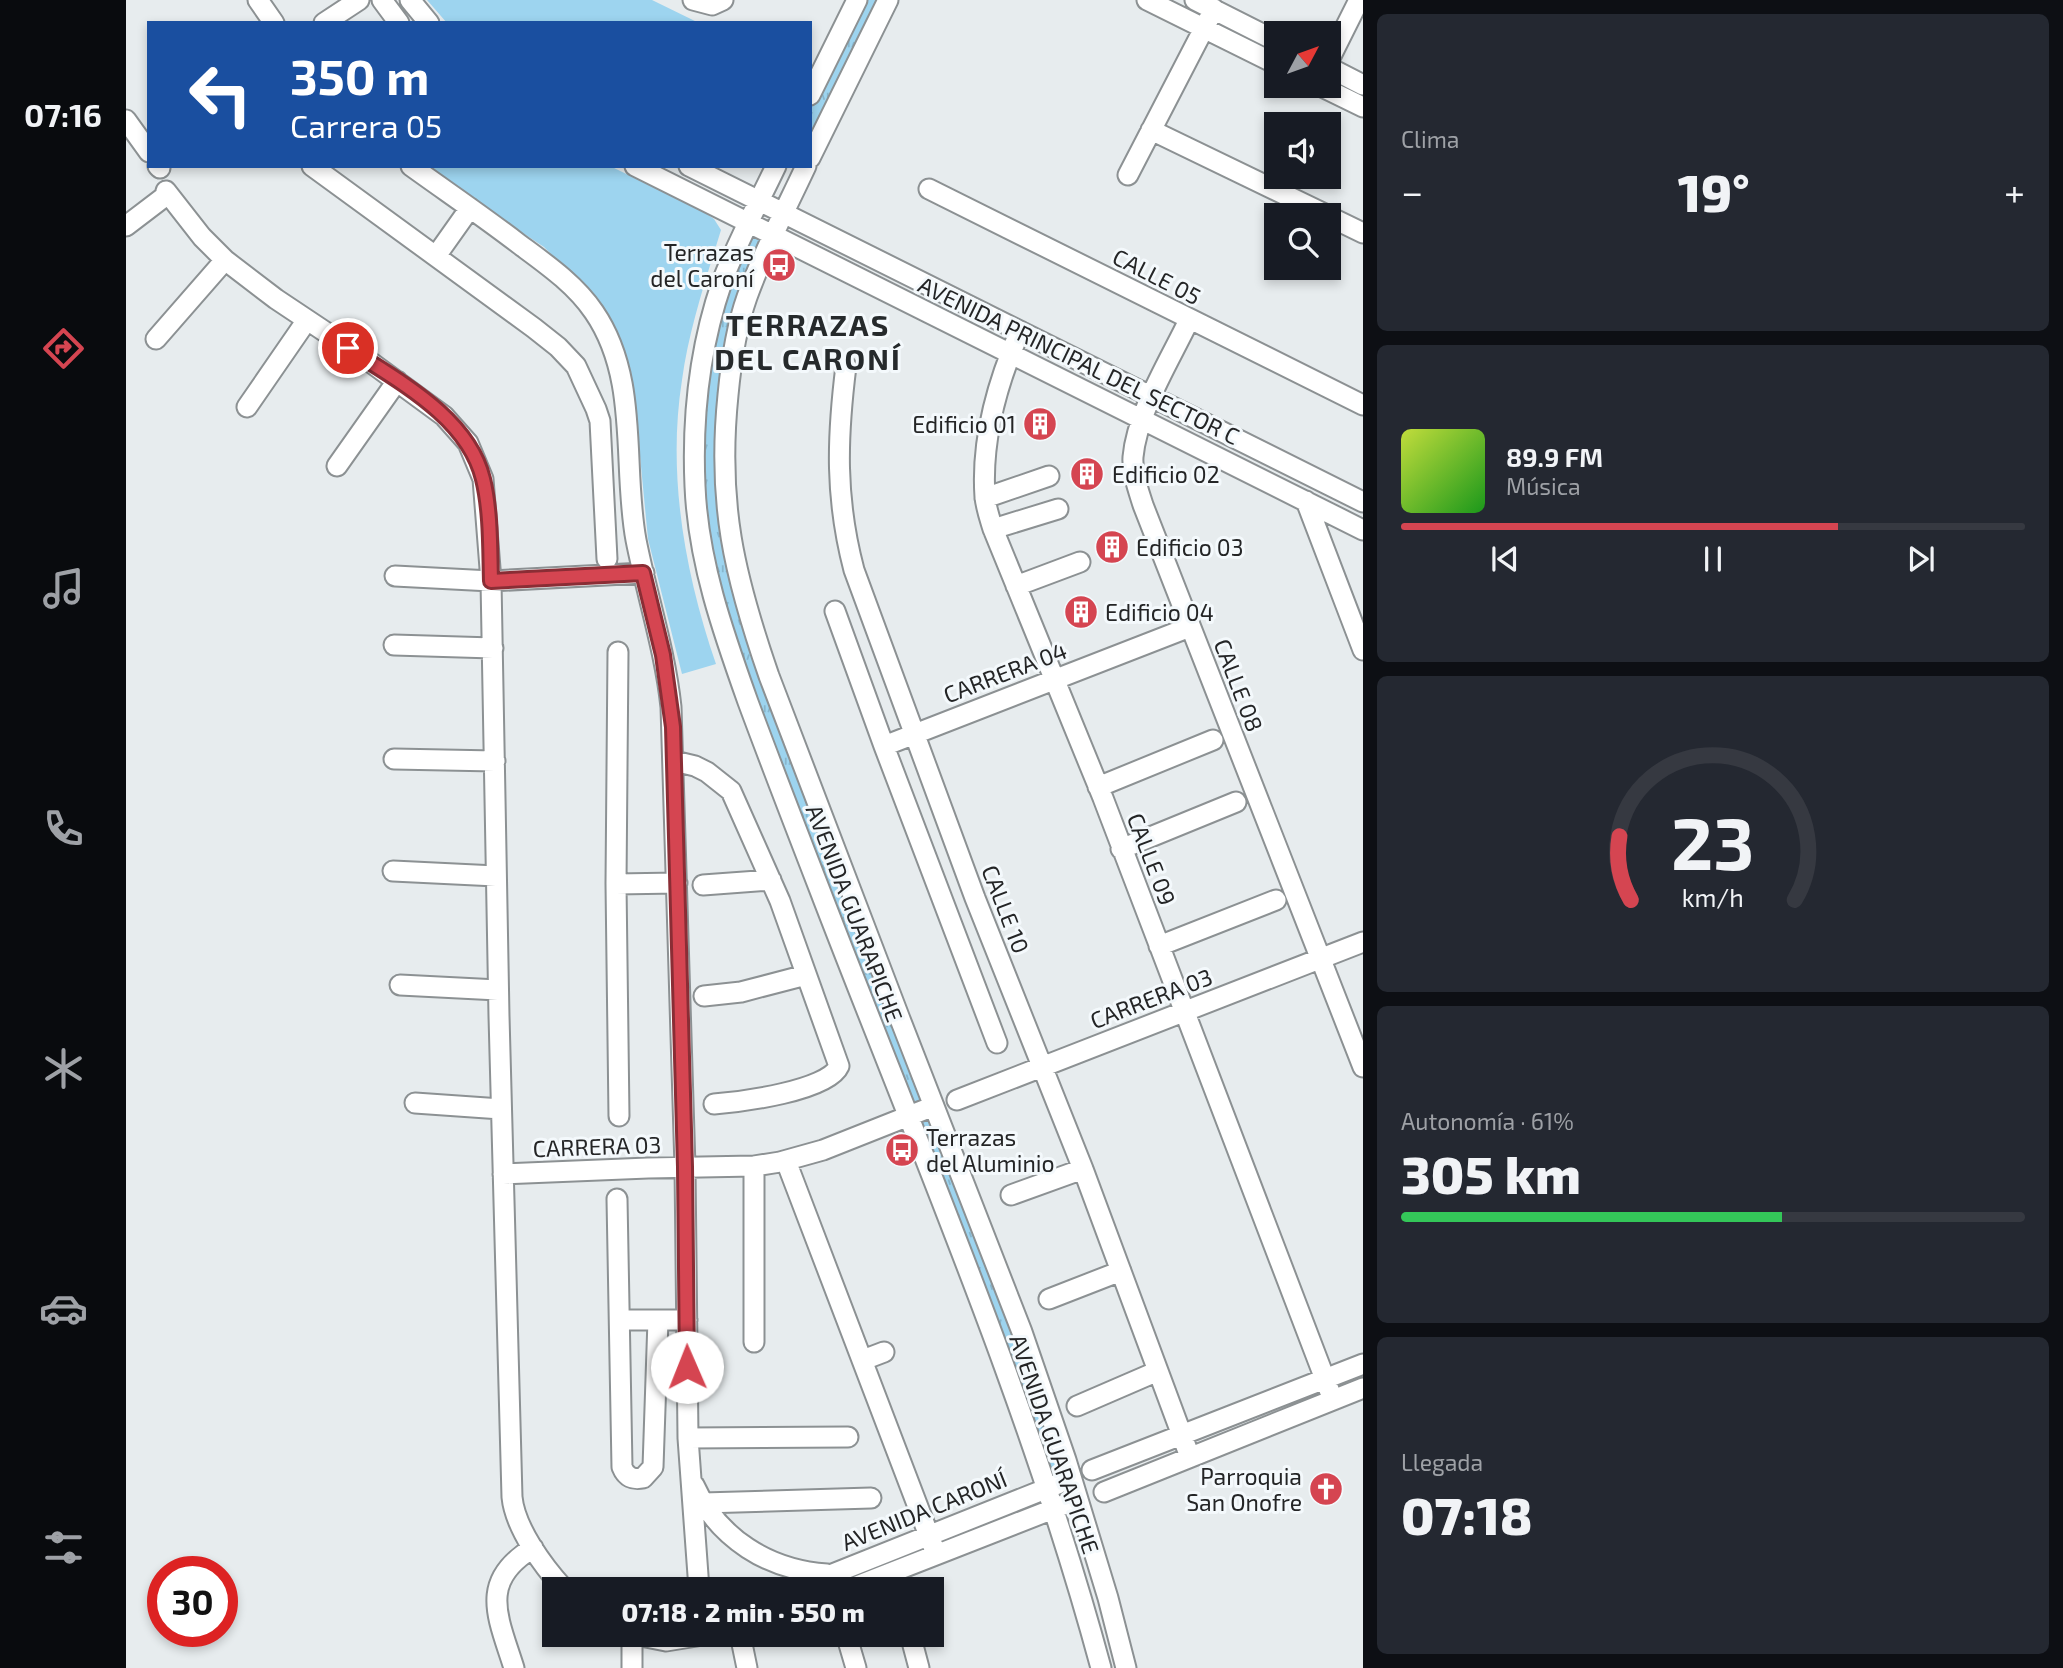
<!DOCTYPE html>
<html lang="es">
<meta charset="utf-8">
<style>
:root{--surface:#171b24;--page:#242831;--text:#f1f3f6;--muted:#9ea1a6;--line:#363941;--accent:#d54551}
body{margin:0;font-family:"Exo 2",sans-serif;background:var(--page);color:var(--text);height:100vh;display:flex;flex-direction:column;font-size:26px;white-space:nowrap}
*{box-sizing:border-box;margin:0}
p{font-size:23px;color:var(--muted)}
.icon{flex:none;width:38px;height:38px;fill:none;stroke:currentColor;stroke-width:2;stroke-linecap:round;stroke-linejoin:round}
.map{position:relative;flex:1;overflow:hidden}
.sheet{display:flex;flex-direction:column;gap:14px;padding:14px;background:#0d0f14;width:700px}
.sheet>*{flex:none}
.top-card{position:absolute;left:21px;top:21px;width:665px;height:147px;border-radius:0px;box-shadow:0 4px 10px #0003;background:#1a4fa0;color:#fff;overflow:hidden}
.needle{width:46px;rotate:49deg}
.fabs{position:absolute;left:1138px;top:21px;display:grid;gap:14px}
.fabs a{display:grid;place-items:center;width:77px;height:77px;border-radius:0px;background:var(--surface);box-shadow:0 4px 10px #0003;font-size:35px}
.speed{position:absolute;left:21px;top:1556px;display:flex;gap:14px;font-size:35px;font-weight:700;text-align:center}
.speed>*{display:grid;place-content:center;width:91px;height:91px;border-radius:50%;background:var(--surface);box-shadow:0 4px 10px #0003;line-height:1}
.speed .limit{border:10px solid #d22;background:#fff;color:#111}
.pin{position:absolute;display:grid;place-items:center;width:60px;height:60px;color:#fff;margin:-30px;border:4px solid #fff;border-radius:50%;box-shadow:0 2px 7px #0007}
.me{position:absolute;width:77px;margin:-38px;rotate:359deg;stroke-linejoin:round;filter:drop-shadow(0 0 5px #0008)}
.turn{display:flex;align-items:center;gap:24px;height:147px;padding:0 28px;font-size:32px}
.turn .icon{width:91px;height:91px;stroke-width:2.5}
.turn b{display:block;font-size:49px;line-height:60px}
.big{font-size:52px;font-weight:800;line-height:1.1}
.sheet .widget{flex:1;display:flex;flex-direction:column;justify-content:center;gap:10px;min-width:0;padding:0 24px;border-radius:10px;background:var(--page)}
.sheet .dial{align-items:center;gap:0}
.dial svg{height:182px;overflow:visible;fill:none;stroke:var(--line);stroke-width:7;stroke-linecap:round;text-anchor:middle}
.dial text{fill:var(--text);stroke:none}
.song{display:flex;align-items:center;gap:21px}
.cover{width:84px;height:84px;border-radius:10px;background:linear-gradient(135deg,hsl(70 70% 55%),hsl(120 70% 35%))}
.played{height:7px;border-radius:4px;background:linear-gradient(90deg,var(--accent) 70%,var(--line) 70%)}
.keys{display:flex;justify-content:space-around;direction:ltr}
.heat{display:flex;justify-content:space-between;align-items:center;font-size:38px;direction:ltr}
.charge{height:10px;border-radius:5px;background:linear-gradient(90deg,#34c759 61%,var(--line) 0)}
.trip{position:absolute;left:416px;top:1577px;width:402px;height:70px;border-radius:0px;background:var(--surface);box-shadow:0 4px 10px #0003;font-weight:800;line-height:70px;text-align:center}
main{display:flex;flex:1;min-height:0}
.tab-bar{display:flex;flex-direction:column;width:126px;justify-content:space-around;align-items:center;background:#090b0e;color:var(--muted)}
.tab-bar .icon{width:49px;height:49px}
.tab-bar .current{color:var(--accent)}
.tab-bar b{font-size:32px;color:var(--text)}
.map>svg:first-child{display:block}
.grass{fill:url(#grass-tufts)}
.park{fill:#9dd4ef}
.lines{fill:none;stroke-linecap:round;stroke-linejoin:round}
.minor-casing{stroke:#8c9193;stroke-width:23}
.minor{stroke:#fff;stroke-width:19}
.route-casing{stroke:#8a2d35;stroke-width:18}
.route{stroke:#d54551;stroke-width:12}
.labels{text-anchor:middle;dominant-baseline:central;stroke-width:6;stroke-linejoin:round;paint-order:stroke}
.poi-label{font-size:23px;fill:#242526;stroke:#f4f9fc;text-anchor:start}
.street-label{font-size:23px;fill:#242526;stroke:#f4f9fc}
.district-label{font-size:30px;font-weight:bold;letter-spacing:2px;fill:#262a2c;stroke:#f4f9fc}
</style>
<main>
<nav class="tab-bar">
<b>07:16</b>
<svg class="icon current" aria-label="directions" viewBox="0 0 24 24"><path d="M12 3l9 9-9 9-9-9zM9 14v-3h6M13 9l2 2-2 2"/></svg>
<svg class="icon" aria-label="music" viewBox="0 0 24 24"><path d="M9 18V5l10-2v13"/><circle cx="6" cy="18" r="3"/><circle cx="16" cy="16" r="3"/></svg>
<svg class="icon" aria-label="phone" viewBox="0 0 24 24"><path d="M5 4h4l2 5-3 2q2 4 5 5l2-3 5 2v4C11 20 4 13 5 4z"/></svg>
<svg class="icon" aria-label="climate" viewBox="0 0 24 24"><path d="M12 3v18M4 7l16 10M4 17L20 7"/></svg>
<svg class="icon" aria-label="car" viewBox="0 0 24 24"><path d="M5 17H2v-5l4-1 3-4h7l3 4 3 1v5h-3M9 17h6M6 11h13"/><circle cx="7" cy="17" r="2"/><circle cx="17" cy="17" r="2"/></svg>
<svg class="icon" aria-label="filters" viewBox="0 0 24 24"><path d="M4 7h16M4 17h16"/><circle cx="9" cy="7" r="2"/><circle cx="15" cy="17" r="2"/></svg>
</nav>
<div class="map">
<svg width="1237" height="1668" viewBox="0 0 1237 1668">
<defs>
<pattern id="grass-tufts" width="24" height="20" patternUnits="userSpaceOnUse" patternTransform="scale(1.75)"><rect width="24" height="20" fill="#9dd4ef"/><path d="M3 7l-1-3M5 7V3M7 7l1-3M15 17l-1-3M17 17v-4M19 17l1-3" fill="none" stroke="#87b6cd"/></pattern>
</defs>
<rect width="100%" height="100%" fill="#e7ecee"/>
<path class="grass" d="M 731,0 L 762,0 L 684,158 L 684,95 Z
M 617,234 L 648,234 L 608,349 L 605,544 L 946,1479 L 921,1487 L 586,593 L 569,413 Z"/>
<path class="park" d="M 301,0 L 526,0 L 573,23 L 321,23 Z
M 295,166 L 484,166 L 578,212 L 588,219 L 595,230 C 580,279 563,329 556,380 C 541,475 559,574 590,664 L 556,674 L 522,539 L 514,456 L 501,360 L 470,299 L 418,247 Z"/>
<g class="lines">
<g class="minor-casing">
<path id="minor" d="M 132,0 L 148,23
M 256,0 L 273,23
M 284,0 L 303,23
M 567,0 L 586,5 L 597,0
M 1021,0 L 1150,64
M 1069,0 L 1150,41
M 198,23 L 233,0
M 1202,62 L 1233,0
M 1202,67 L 1237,85
M 1194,86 L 1237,107
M 684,95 L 731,0
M 0,120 L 23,152
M 1025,130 L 1201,215
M 684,158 L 762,0
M 32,166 L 34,168
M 186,166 L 408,328 L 432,347 L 450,366 L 470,409 L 474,421 L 481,559
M 285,166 C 321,192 358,217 393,244 C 420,264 449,284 468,312 C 514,379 496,465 510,540 C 521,596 539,650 545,707 L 559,1167 L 562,1438 L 573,1589
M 509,166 L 1237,530
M 563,166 L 1237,502
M 650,166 C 632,204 611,242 596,282 C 574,346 566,418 569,486 C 572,561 597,632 622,702 C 645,764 669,826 693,888 C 792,1146 903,1401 975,1668
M 680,166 C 660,209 637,252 621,297 C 610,328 605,363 602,395 C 591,503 608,575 643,676 L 774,1019 L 896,1332 L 940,1460 L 982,1598 L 1000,1668
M 1002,175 L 1088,9
M 803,189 L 1237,405
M 40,191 L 76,237 L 99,260 L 150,299 L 243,361 L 318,416 L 342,443 L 357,479 L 365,581 L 373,1016 L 386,1497 C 389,1528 417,1566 438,1589
M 1202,216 L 1237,233
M 0,226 L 42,194
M 310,256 L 344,208
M 1063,320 C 1044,360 1011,412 1007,457 C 1006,473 1012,489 1017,505 L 1237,1067
M 894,331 C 871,383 855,440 859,497 C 860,508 864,519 867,529 L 977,798 L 1207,1400
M 30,339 L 99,260
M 720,366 C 711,438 709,498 728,570 L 849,898 L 957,1169 L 1064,1457
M 121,407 L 181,320
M 211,466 L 271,381
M 859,498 L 923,476
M 1180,501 L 1237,650
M 867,529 L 932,509
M 269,576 L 365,581 L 518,573
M 890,586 L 954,562
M 709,611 L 758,746 L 871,1043
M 268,645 L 367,648
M 492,652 L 490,884 L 493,1116
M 758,746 L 1064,627
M 268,759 L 369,761
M 548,761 L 569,766 L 581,772 L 605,791 L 654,901 L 713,1066 C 702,1091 614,1102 588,1104
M 972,787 L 1087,740
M 995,849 L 1110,802
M 267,871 L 370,876
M 490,884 L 551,883
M 577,885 L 645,880
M 1033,946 L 1150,900
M 274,985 L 372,990
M 578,996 L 615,992 L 680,975
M 831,1100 L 1237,942
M 289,1103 L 375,1109
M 660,1161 L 810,1554
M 628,1166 L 628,1342
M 377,1174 L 522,1168 L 628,1166 L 654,1162 L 697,1150 L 808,1106
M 885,1195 L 957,1169
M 491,1199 L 496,1467 C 500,1477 507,1480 517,1478 L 527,1467 L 532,1320
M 923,1299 L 995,1271
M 494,1320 L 561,1320
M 737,1360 L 758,1352
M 951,1406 L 1032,1371
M 562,1438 L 722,1437
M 966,1470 L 1237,1364
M 568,1485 C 592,1539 643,1570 701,1574
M 978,1492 L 1237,1388
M 577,1503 L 745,1498
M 669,1589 L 932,1484
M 723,1589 L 940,1504
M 503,1634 L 506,1640 L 506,1668
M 505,1634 L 540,1641 L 583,1634
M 614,1634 L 621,1668
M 720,1634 L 730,1668
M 784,1634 L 793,1668
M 388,1668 C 372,1617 352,1581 407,1548"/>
</g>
<use href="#minor" class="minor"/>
</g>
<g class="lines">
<g class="route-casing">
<path id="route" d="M 222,348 C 272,381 342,417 357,479 C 365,512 364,548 365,581 L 517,573 L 537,655 L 547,727 L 559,1167 L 561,1367"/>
</g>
<use href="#route" class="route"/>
</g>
<defs>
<g id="bus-disc" transform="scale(1.75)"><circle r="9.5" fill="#d54551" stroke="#f4f9fc"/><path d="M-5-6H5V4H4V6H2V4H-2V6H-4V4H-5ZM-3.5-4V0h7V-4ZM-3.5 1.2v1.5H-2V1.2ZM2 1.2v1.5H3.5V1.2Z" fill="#fff"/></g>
<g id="building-disc" transform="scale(1.75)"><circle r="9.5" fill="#d54551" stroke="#f4f9fc"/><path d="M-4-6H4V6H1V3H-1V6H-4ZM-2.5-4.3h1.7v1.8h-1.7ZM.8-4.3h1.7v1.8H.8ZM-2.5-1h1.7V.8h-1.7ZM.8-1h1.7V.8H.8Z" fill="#fff"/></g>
<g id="church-disc" transform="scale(1.75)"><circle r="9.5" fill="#d54551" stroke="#f4f9fc"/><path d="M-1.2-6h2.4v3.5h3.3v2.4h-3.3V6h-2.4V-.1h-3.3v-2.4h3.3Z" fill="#fff"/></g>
</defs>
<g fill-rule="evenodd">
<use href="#bus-disc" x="653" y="265"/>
<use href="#building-disc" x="914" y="424"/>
<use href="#building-disc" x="961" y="474"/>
<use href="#building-disc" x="986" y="547"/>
<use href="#building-disc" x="955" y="612"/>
<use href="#bus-disc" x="776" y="1150"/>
<use href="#church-disc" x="1200" y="1489"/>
</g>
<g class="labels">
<g class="poi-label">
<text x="628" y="252" text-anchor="end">Terrazas<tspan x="628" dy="26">del Caroní</tspan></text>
<text x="890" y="424" text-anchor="end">Edificio 01</text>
<text x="986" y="474">Edificio 02</text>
<text x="1010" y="547">Edificio 03</text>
<text x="979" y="612">Edificio 04</text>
<text x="800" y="1137">Terrazas<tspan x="800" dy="26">del Aluminio</tspan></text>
<text x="1176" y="1476" text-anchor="end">Parroquia<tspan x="1176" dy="26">San Onofre</tspan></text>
</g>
<g class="street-label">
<text transform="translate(1031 276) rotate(27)">CALLE 05</text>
<text transform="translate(953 360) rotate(26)">AVENIDA PRINCIPAL DEL SECTOR C</text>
<text transform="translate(879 672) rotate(-21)">CARRERA 04</text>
<text transform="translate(1113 685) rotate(69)">CALLE 08</text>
<text transform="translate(1026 859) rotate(69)">CALLE 09</text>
<text transform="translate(880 909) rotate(69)">CALLE 10</text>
<text transform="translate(729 913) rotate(69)">AVENIDA GUARAPICHE</text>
<text transform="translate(1025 998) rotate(-21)">CARRERA 03</text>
<text transform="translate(471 1146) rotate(-2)">CARRERA 03</text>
<text transform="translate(929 1444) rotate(71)">AVENIDA GUARAPICHE</text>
<text transform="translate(798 1510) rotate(-22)">AVENIDA CARONÍ</text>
</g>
<g class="district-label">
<text x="682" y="324">TERRAZAS<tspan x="682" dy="34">DEL CARONÍ</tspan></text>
</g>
</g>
</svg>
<div class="fabs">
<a><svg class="needle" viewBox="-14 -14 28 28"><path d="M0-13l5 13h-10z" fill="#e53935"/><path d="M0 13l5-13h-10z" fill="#9ea1a6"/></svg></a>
<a><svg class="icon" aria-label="sound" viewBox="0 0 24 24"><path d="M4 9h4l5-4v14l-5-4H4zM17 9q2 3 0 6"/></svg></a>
<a><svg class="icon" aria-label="search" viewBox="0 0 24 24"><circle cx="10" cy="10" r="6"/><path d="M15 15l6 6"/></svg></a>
</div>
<div class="speed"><div class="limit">30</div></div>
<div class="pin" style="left:222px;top:348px;background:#d93025"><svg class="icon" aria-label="arrive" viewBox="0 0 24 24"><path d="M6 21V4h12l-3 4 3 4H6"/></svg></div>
<svg class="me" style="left:561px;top:1367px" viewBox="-20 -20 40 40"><circle r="19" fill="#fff"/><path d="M0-13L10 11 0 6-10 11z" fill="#d54551"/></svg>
<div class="trip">07:18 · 2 min · 550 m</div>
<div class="top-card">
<div class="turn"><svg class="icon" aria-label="left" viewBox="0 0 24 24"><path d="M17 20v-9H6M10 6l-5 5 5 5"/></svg><div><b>350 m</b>Carrera 05</div></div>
</div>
</div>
<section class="sheet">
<div class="widget"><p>Clima</p>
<div class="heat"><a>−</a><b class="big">19°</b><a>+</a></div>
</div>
<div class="widget">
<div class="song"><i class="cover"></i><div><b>89.9 FM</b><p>Música</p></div></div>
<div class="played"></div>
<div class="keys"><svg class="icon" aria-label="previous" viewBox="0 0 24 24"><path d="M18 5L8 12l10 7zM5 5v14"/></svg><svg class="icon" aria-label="pause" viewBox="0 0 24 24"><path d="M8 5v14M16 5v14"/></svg><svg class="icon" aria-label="next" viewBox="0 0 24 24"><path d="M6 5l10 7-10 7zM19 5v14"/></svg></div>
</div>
<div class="widget dial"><svg viewBox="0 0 100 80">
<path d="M14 69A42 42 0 1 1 86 69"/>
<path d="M14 69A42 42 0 0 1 9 41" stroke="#d54551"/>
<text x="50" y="56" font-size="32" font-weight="700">23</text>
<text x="50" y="72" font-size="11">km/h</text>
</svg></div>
<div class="widget"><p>Autonomía · 61%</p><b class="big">305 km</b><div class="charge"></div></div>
<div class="widget"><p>Llegada</p><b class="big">07:18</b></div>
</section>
</main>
